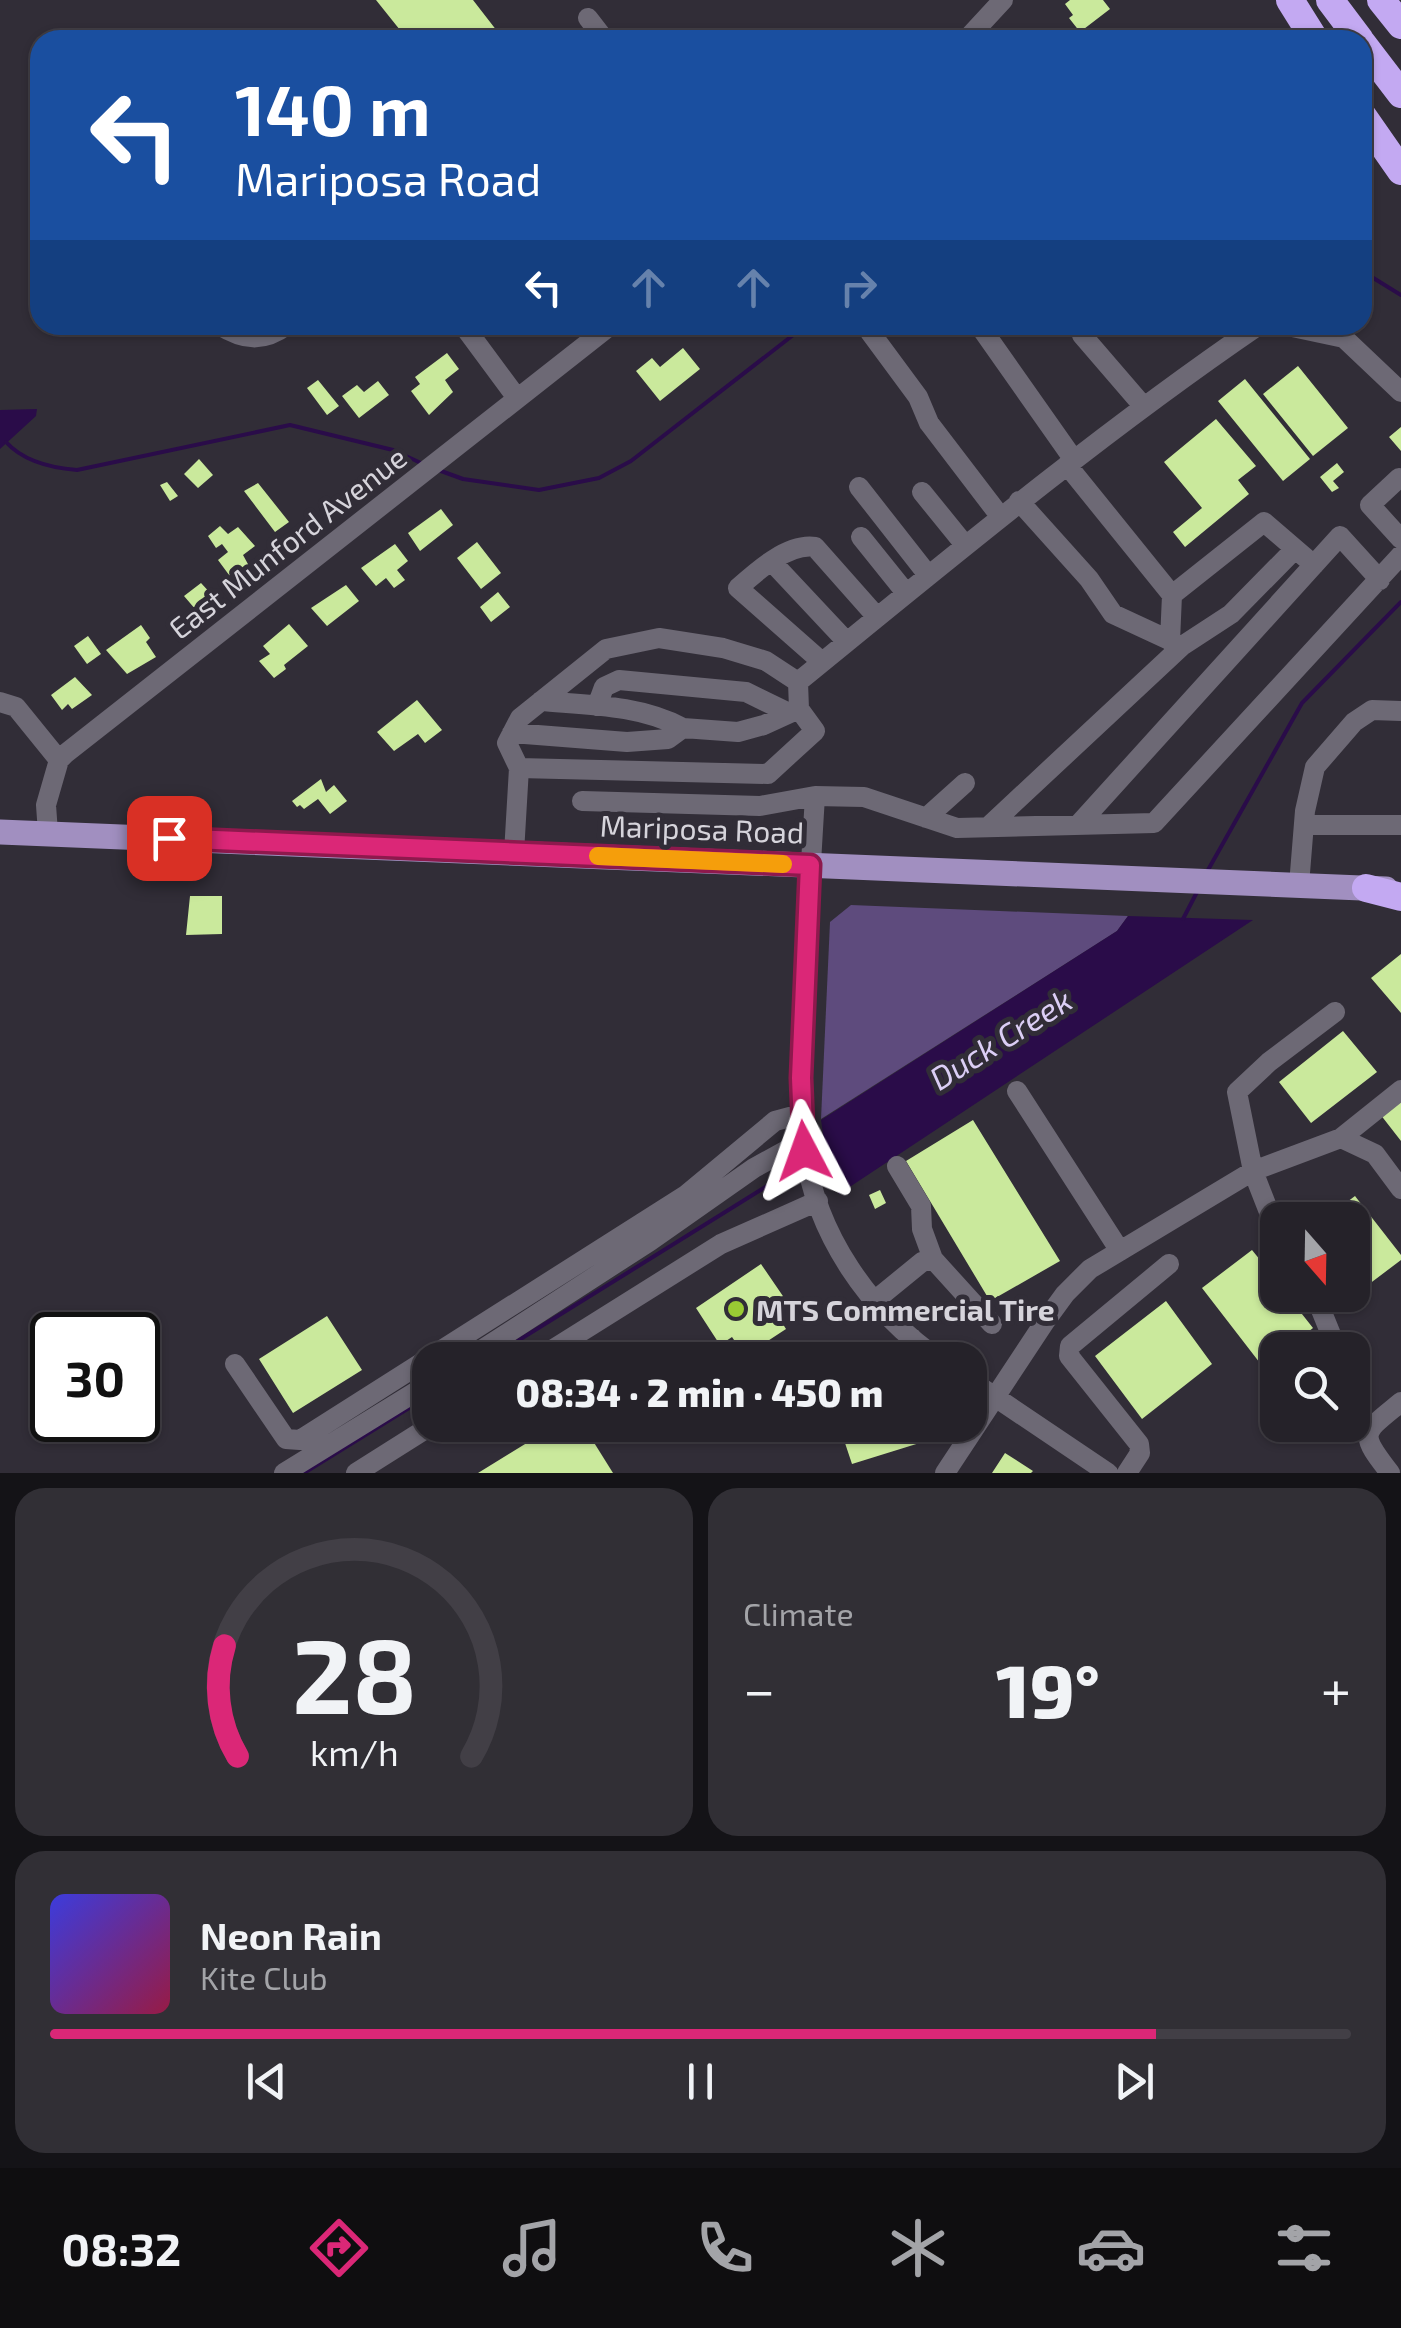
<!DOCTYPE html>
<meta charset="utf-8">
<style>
:root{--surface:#252229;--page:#312f35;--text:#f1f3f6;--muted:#a3a4a8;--line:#423f46;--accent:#db2777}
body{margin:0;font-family:"Exo 2",sans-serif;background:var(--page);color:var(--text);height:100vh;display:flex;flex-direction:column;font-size:38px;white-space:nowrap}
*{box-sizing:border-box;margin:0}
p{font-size:32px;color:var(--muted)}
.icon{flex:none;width:55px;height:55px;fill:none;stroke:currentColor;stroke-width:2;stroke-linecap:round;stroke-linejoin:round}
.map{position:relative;height:1473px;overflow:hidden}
.drawer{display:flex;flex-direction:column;gap:15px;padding:15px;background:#141317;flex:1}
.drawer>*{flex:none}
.guide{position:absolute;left:30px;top:30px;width:1342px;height:305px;border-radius:30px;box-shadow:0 2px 8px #0004,0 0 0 2px var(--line);background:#1a4fa0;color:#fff;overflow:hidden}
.needle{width:65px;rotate:160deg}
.buttons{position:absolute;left:1260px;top:1202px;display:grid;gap:20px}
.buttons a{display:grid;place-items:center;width:110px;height:110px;border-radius:20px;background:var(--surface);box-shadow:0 2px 8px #0004,0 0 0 2px var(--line);font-size:50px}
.speed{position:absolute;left:30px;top:1312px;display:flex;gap:20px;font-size:50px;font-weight:700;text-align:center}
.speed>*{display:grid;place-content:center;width:130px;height:130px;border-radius:50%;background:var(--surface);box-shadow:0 2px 8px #0004,0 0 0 2px var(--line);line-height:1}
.speed .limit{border:5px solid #111;border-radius:15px;background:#fff;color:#111}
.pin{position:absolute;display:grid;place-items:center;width:85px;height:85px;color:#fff;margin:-42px;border-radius:20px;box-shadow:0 5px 15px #0006}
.me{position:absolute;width:110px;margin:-55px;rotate:356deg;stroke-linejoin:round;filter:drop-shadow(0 0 8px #0008)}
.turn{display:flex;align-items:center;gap:35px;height:210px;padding:0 40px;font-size:45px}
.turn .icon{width:130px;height:130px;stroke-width:2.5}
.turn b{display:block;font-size:70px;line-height:85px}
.lanes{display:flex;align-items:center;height:95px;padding:0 40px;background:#0003;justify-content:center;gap:50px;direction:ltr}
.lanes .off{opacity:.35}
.big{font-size:75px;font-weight:800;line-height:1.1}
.drawer .card{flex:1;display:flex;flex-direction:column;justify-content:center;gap:15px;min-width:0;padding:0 35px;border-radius:30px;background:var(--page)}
.drawer .dial{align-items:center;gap:0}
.dial svg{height:260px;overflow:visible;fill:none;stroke:var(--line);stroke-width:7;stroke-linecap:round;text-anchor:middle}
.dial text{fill:var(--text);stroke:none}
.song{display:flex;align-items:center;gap:30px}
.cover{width:120px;height:120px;border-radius:15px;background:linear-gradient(135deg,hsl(240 70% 55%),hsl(340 70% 35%))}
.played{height:10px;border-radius:5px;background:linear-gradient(90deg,var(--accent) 85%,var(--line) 85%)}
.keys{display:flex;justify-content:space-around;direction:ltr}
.heat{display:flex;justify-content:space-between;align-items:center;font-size:55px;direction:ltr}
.drawer .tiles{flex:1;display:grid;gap:15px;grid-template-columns:1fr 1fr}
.card:last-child{grid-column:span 2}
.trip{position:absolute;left:412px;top:1342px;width:575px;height:100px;border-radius:30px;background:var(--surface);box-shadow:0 2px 8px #0004,0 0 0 2px var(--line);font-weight:800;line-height:100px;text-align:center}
.menu{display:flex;height:160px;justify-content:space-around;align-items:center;background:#0f0e10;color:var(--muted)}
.menu .icon{width:70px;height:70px}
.menu .active{color:var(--accent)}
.menu b{font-size:45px;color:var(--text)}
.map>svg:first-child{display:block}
.green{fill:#5e4b7d}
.water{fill:#2a0c49}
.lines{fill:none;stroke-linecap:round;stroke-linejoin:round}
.stream{stroke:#2a0c49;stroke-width:4}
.building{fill:#cae99c}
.minor{stroke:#6d6975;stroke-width:20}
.major{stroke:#a18fc0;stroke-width:25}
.highway{stroke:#c3a9f2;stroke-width:28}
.route-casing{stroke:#8e194d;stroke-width:25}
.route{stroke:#db2777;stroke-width:18}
.slow{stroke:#f59e0b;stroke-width:18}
.poi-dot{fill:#9acb34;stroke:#312d37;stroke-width:4}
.labels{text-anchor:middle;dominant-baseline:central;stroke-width:10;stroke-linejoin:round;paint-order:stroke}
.street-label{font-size:30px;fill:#d6d4db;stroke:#312d37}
.poi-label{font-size:30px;font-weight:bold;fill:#d6d4db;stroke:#312d37;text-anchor:start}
.water-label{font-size:32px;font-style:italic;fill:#dbcef5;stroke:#312d37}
</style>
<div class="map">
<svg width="1401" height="1473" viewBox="0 0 1401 1473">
<rect width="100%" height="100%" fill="#312d37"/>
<path class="green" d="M 851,905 L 1128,916 L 1117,931 L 821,1119 L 830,922 Z"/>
<path class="water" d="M 37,409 L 36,416 L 0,449 L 0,410 Z
M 1128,916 L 1253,920 L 839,1194 L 827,1162 L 821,1120 L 1117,931 Z"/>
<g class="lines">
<path class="stream" d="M 1362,271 L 1401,295
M 6,442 C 23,461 52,468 77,470 L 290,425 L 393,450 L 423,464
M 441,471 L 463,479 L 539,490 L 599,478 L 631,461 L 806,325
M 1208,870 L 1302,703 L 1401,602
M 1183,919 L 1197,892
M 487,1360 L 801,1165
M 304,1473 L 430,1395"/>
</g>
<path class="building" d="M 376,0 L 473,0 L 504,40 L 408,40 Z
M 1070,0 L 1103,0 L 1110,9 L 1080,32 L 1069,18 L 1073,15 L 1065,4 Z
M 683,348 L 700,369 L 660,401 L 636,371 L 652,358 L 660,367 Z
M 447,353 L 459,369 L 445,380 L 453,392 L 429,415 L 411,391 L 420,384 L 415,377 Z
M 1298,366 L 1348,428 L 1313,456 L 1263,394 Z
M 1245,379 L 1310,459 L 1283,481 L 1218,401 Z
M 318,380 L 339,406 L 327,415 L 307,388 Z
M 378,381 L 389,395 L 359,418 L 342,396 L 357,385 L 364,392 Z
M 1216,419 L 1256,466 L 1238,480 L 1249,494 L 1185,547 L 1173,532 L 1202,508 L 1164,462 Z
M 1401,427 L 1401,451 L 1389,437 Z
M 199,459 L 213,475 L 198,488 L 184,474 Z
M 1337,463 L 1344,472 L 1333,481 L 1339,488 L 1332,492 L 1320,477 Z
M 167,482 L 178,496 L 170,501 L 160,485 Z
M 258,483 L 289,522 L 275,532 L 244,491 Z
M 441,509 L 453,525 L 420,551 L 408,533 Z
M 220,526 L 228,534 L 238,527 L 255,546 L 243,555 L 249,566 L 232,579 L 218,560 L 228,552 L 222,544 L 216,548 L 208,536 Z
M 477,542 L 501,573 L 481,589 L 457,558 Z
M 395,544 L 408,561 L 397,570 L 405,580 L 394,588 L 386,578 L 376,586 L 361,568 Z
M 201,583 L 213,596 L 196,610 L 184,596 Z
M 346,585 L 359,601 L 327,626 L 311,608 Z
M 498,592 L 510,607 L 491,622 L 480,607 Z
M 289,624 L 308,646 L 284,665 L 286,669 L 274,678 L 259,661 L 270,654 L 263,646 Z
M 141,625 L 150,638 L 146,642 L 156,657 L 127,674 L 106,650 Z
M 88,636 L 101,654 L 87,664 L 74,646 Z
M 75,677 L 92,695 L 72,709 L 68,704 L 62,710 L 51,695 Z
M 417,700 L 442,730 L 425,743 L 418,734 L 394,751 L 377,732 Z
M 321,779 L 326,792 L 334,785 L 347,801 L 330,814 L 318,799 L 304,809 L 300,805 L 297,807 L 292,801 Z
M 190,896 L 222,896 L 222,934 L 186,935 Z
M 1401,954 L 1401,1013 L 1371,978 Z
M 1343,1031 L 1377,1072 L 1311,1123 L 1279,1082 Z
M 1401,1098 L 1401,1141 L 1380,1114 Z
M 973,1120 L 1060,1261 L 990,1301 L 906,1161 Z
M 880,1190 L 886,1203 L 875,1209 L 869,1195 Z
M 1355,1196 L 1401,1255 L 1401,1260 L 1352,1297 L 1352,1220 L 1323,1220 Z
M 1252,1250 L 1278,1282 L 1278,1295 L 1287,1295 L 1313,1328 L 1285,1350 L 1278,1350 L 1278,1355 L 1263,1367 L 1202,1288 Z
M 761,1264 L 787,1302 L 774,1310 L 786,1329 L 745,1356 L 732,1337 L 720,1345 L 696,1308 Z
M 1166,1301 L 1212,1364 L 1142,1419 L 1095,1356 Z
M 327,1316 L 362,1370 L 293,1413 L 259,1359 Z
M 556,1425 L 583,1425 L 613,1473 L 478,1473 Z
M 839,1425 L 920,1425 L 926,1441 L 852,1464 Z
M 1005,1453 L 1033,1471 L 1031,1473 L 992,1473 Z"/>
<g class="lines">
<path class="minor" d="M 588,18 L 605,40
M 966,40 L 1003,0
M 219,325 C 243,340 263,343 287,325
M 463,325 L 517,398
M 880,325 L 870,332 L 918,397 L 929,423 L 1000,516
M 979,325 L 1074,460
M 1079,325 L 1082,335 L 1144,407
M 1283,325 L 1344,338 L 1401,392
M 1067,465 L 1172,595 L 1264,522 L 1314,565
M 1401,480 L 1399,478 L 1370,505 L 1401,539
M 859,487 L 928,575
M 922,492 L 965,545
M 861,537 L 906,593
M 772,562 L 847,642
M 1170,641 L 1172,595
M 1182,646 L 1231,614 L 1295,549
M 822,662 L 738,588 C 757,571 788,543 815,547 L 877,617
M 541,701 C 589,705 641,705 683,728
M 0,702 L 16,707 L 59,760
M 597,706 L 604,687 L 619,680 L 746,692 L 789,713
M 512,733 L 627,742 L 668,739 L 683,728 L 738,732 L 764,725 L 799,709
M 519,768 L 507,743 L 520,718 L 606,649 L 659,638 L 723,648 L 766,661 L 798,682
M 582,801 L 760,806 L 815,796
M 926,818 L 965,783
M 1079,824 L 1340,536 L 1380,580
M 1304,825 L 1401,825
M 989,826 L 1182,646 L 1113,614 L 1089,579 L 1019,501
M 48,833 L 46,805 L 59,760 L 65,754 L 611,325
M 514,853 L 519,768 L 768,774 L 815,731 L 799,709 L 798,682 C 949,559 1098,435 1259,325
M 1299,885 L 1305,811 L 1315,767 L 1354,722 L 1372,710 L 1401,711
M 1017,1091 L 1120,1251
M 1341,1138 L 1375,1154 L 1401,1189
M 897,1166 L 921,1206 L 922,1229 L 933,1259
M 1278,1235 L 1253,1171 L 1237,1092 L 1269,1062 L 1335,1012
M 1315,1295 L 1332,1337 L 1330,1350
M 873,1302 L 922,1262 L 933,1259 L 992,1324
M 466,1360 L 650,1241 L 754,1168 L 803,1141
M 536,1360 L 721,1244 L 818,1201
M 887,1360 L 897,1355 L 912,1338
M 940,1360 C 869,1311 816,1235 804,1148 C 797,1097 802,1045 804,995 C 807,929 811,862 815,796 L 864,797 L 957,828 L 1154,823 L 1401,555
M 235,1364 L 286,1439 L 300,1440 L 686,1195 L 775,1121 L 801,1114
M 970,1380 L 1108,1473
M 284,1473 L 430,1383
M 356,1473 L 432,1425
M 945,1473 L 1046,1320 L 1065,1294 L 1090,1269 L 1253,1171 L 1341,1138 L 1401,1090
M 1127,1473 L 1140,1453 L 1139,1444 L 1069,1356 L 1070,1346 L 1169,1264
M 1390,1473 C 1358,1432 1362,1434 1401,1402"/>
<path class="major" d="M 0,832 L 1386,889"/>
<path class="highway" d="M 1290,0 L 1315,40
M 1330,0 L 1360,40
M 1381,0 L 1401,25
M 1362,43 L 1401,94
M 1362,115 L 1401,171
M 1366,888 L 1401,897"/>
</g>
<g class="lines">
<g class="route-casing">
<path id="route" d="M 169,838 L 810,865 L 801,1078 L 804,1151"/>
</g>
<use href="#route" class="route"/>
<path class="slow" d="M 598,856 L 783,864"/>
</g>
<circle class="poi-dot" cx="736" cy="1309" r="10"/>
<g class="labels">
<g class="street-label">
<text transform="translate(287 542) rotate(-38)">East Munford Avenue</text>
<text transform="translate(702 828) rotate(2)">Mariposa Road</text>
</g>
<g class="poi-label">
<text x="756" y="1309">MTS Commercial Tire</text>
</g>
<g class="water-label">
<text transform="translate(1000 1038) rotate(-32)">Duck Creek</text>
</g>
</g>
</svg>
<div class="buttons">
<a><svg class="needle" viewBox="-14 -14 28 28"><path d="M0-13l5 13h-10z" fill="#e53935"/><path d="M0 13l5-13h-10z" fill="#a3a4a8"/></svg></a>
<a><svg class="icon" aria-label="search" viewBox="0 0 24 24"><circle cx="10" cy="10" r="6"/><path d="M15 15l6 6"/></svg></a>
</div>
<div class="speed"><div class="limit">30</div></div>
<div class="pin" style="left:169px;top:838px;background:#d93025"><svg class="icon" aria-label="arrive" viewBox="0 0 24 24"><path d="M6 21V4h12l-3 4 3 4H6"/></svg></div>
<svg class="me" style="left:804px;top:1151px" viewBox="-20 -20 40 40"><path d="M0-17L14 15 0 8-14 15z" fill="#db2777" stroke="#fff" stroke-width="4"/></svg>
<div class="trip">08:34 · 2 min · 450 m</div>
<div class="guide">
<div class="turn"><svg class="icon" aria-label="left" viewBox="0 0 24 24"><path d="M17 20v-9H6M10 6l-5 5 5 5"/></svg><div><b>140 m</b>Mariposa Road</div></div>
<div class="lanes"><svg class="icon" aria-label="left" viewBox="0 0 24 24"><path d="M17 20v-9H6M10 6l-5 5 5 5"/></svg><svg class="icon off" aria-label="ahead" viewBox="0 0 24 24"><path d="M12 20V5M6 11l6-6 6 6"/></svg><svg class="icon off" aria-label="ahead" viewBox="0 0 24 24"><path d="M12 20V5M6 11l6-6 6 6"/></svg><svg class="icon off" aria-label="right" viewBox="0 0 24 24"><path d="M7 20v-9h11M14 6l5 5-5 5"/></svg></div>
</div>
</div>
<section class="drawer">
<div class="tiles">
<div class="card dial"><svg viewBox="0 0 100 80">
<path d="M14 69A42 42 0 1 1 86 69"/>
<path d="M14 69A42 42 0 0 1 10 35" stroke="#db2777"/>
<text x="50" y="56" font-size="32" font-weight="700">28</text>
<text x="50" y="72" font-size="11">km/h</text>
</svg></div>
<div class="card"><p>Climate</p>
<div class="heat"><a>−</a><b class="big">19°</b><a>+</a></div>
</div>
<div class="card">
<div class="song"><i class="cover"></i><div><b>Neon Rain</b><p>Kite Club</p></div></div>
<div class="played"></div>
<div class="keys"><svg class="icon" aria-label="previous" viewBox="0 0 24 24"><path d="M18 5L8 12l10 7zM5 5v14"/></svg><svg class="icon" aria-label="pause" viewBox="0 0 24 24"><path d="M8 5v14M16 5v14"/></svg><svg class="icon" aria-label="next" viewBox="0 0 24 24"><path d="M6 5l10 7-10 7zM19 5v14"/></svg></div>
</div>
</div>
</section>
<nav class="menu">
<b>08:32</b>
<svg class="icon active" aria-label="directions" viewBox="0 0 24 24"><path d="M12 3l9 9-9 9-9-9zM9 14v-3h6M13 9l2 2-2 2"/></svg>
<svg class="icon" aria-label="music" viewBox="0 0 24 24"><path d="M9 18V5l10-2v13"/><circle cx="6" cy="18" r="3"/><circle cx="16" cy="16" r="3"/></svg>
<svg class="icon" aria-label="phone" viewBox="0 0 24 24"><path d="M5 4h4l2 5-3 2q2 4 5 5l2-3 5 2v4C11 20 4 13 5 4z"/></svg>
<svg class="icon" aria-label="climate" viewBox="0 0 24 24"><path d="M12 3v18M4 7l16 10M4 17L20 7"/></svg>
<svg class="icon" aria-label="car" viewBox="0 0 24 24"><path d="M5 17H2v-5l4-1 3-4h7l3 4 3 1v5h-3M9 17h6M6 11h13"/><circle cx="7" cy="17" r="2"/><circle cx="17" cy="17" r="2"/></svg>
<svg class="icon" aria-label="filters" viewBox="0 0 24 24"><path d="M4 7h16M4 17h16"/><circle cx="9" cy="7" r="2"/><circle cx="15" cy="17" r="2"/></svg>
</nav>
